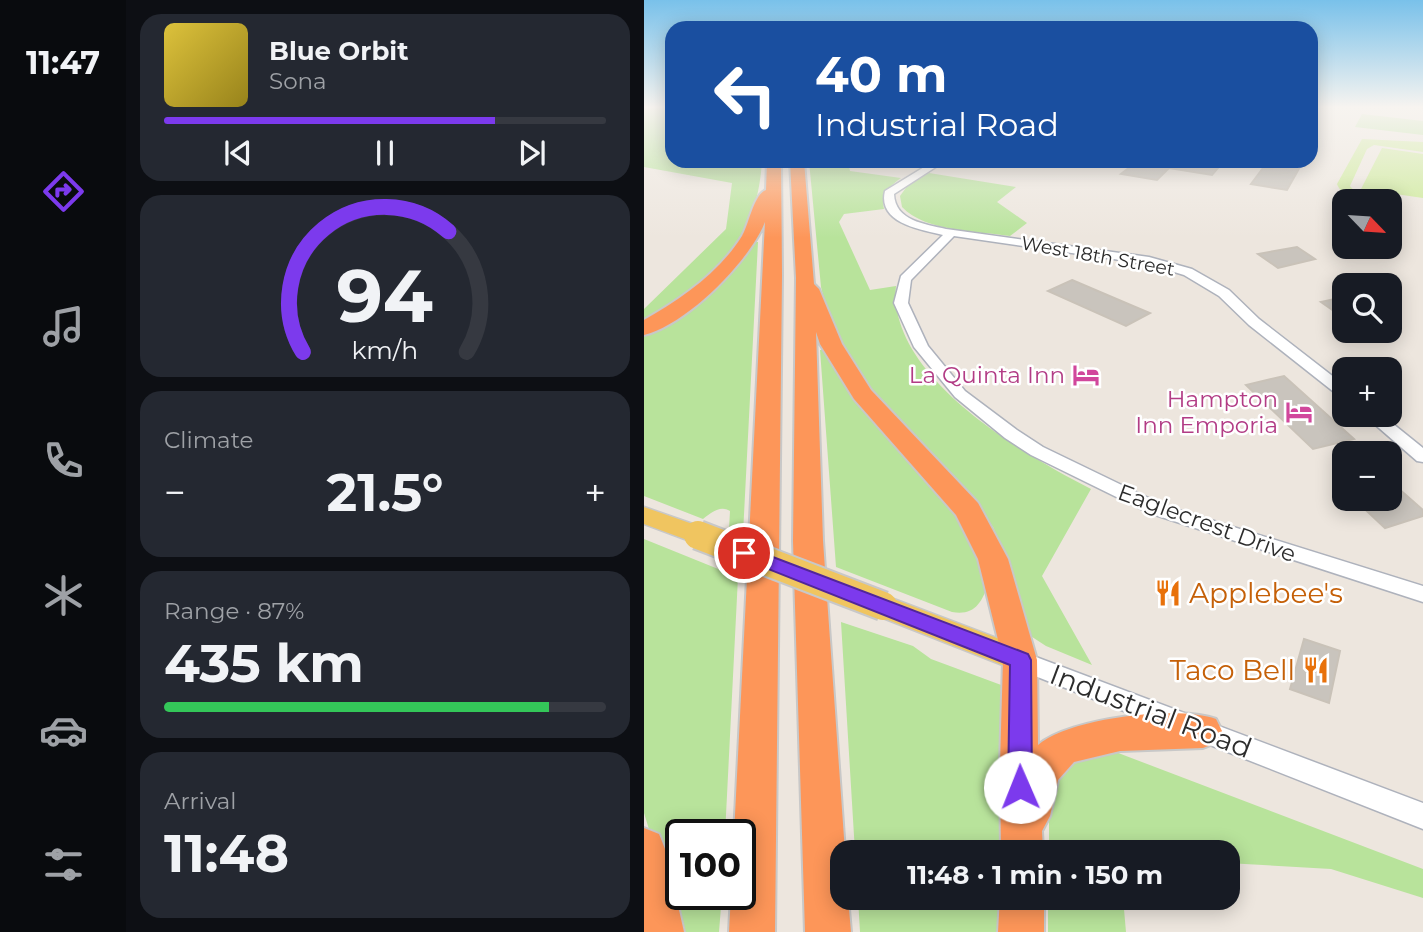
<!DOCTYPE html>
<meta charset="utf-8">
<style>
:root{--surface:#171b24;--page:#242831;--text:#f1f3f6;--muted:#9ea1a6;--line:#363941;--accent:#7c3aed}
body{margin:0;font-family:Montserrat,sans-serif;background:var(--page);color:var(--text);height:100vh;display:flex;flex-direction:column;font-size:26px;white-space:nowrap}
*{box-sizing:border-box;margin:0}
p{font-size:23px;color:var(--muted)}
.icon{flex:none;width:38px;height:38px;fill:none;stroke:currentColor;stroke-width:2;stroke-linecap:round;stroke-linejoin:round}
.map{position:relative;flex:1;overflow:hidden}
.panel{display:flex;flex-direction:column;gap:14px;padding:14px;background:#0d0f14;width:518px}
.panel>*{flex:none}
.guide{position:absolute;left:21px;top:21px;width:653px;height:147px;border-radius:21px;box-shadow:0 4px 18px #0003;background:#1a4fa0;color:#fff;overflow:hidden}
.needle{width:46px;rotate:115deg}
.tools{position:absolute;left:688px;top:189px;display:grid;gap:14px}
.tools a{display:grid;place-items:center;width:70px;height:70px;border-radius:14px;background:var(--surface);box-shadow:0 4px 18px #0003;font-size:35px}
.speed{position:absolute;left:21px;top:819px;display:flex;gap:14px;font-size:35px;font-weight:700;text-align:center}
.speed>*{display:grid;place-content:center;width:91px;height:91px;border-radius:50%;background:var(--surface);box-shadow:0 4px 18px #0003;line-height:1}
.speed .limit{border:4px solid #111;border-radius:10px;background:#fff;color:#111}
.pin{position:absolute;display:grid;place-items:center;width:60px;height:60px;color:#fff;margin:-30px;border:4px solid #fff;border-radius:50%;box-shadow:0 2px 7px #0007}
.me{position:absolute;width:77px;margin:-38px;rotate:359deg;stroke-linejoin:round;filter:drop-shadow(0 0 5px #0008)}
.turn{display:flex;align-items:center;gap:24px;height:147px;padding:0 35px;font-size:32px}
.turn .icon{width:91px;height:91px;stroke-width:2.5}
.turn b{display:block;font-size:49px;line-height:60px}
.big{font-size:52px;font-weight:700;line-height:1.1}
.panel .card{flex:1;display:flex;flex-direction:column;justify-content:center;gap:10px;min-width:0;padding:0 24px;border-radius:21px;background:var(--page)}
.panel .dial{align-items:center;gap:0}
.dial svg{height:182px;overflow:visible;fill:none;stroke:var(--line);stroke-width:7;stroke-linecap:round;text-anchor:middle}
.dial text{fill:var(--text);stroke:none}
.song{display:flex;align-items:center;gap:21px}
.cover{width:84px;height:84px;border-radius:10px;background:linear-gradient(135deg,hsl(50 70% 55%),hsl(50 70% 35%))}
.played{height:7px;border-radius:4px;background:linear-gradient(90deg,var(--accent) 75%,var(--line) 75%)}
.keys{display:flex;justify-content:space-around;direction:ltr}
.heat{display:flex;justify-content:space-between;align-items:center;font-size:38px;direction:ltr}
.charge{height:10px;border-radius:5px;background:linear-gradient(90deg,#34c759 87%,var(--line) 0)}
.trip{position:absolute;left:186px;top:840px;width:410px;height:70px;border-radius:21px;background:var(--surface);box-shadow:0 4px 18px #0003;font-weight:700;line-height:70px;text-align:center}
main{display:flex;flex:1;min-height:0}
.dock{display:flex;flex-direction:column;width:126px;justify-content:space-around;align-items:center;background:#090b0e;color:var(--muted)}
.dock .icon{width:49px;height:49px}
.dock .current{color:var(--accent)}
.dock b{font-size:32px;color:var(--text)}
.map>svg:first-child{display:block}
.green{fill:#b8e39b}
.pitch{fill:#ccea97}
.building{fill:#c9c4bd;stroke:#c9c2b8;stroke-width:2}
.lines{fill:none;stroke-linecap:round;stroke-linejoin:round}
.minor-casing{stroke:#aeb2bc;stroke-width:3}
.major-casing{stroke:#c8c8c8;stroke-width:3}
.highway-casing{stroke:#c8c8c8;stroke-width:4}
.minor{fill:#fff;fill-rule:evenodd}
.major{fill:#f0c560;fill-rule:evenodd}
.highway{fill:#fd9659;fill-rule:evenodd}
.major-bridge-casing{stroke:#c8c8c8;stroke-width:32;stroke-linecap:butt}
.major-bridge{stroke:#f0c560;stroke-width:28}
.route{fill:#7c3aed;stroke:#51269a;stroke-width:2}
.labels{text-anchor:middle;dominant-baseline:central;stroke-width:5;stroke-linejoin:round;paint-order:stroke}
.far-street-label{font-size:19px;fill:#2c2c2c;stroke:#fff}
.hotel-label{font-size:23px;fill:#b23c85;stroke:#fff;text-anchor:end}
.street-label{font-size:23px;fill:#2c2c2c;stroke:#fff}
.near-food-label{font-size:28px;fill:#c56008;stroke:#fff;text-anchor:start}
.near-street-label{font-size:28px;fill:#2c2c2c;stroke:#fff}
</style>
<main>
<nav class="dock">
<b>11:47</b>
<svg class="icon current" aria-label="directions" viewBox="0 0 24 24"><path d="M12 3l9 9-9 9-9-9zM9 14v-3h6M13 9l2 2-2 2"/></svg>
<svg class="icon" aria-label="music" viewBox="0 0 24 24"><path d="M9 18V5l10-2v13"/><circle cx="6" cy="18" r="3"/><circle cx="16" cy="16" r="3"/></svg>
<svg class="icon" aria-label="phone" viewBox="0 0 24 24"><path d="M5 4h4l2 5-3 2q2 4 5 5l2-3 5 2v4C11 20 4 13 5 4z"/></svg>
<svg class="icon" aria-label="climate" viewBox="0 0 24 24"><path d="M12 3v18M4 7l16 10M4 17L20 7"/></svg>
<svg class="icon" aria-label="car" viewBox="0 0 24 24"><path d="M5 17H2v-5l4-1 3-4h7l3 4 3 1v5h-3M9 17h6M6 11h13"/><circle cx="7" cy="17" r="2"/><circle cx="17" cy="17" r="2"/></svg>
<svg class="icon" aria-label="filters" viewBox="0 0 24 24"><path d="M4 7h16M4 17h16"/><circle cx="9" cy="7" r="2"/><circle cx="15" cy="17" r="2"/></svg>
</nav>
<section class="panel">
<div class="card">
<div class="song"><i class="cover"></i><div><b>Blue Orbit</b><p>Sona</p></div></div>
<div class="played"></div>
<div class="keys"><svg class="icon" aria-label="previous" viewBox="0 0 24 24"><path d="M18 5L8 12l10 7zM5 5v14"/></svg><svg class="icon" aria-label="pause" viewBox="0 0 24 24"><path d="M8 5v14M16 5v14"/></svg><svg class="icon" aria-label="next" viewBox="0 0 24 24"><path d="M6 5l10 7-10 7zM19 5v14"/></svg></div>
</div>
<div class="card dial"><svg viewBox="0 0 100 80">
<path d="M14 69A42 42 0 1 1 86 69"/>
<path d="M14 69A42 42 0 0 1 78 16" stroke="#7c3aed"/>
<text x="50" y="56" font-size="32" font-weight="700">94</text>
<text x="50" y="72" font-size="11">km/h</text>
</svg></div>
<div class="card"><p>Climate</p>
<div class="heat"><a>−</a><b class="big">21.5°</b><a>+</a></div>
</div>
<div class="card"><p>Range · 87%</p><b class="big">435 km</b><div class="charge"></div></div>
<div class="card"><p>Arrival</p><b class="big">11:48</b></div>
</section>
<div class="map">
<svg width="779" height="932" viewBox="0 0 779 932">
<rect width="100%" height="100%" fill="#ede6de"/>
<path class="green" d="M 0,107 L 28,107 L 28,161 L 118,161 C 112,251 67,275 0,324 L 0,309 L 82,229 L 88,183 L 0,167 Z
M 718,114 L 779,121 L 779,135 L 711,127 Z
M 165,161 L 204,161 L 206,171 L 257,178 C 246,186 236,194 240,209 L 200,214 L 195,222 L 226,290 L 252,286 C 243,376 379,454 447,489 L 398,576 L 448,665 L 402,646 L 382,633 L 367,569 L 349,527 L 325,493 L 259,430 L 208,369 L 185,319 L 177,287 Z
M 285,173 L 372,187 L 353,202 L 383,223 L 366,236 C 333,231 282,232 258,207 L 256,196 L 264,185 Z
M 109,242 L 114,242 L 99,534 L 85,529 L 86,511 C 76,505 68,512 59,519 L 0,496 L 0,336 L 26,318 Z
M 183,349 L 215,404 L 324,528 L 344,584 C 338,603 330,616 308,612 L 192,567 L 176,350 Z
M 0,539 L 94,577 L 81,835 L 37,835 L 37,894 L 78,894 L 75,932 L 28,932 L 15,862 L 0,813 Z
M 197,622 L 269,646 L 287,659 L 368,689 L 364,852 L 211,852 Z
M 469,751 L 779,869 L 779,898 L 687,869 L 583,863 L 583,852 L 405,852 L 405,804 L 409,785 L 430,760 Z
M 214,898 L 363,898 L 362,932 L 216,932 Z
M 404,898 L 479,898 L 482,932 L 404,932 Z"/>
<path class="pitch" d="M 718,139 L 779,142 L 779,152 L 730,145 L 723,149 L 706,186 L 714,195 L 729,201 C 715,201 699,199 693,184 Z
M 738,148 L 779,154 L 779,198 L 717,189 Z"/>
<path class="building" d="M 494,161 L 580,161 L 568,175 L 525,168 L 513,180 L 477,174 Z
M 633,162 L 657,165 L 643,190 L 607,184 L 619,168 L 628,169 Z
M 653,247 L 671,259 L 634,268 L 614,254 Z
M 428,280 L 489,306 L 506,313 L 482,326 L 404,291 Z
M 700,297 L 700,318 L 677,302 Z
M 640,376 L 710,439 L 669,449 L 602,385 Z
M 746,481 L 779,510 L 779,516 L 741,528 L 710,499 L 746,499 Z
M 660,639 L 696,651 L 685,703 L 646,689 Z"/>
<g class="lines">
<g class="minor-casing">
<path id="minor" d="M 290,161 L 301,161 L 250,194 C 251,221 281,224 302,229 L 505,257 L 548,269 L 585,290 L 615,319 L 700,385 L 700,398 L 695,396 L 605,325 L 575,296 L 540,275 L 504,264 L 310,236 L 267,280 L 264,303 L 284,346 L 321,391 L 373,430 L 399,447 L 519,505 L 779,586 L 779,602 L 505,513 L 387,455 L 361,438 L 311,397 L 270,347 L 250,303 L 257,276 L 299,235 C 277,230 233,223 241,191 Z
M 720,415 L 738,415 L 779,448 L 779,462 L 773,461 Z
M 376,651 L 779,803 L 779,829 L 368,667 L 365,660 L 368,653 Z"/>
</g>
<g class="major-casing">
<path id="major" d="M 0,507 L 63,529 L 67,535 L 63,541 L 54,544 L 0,524 Z
M 239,595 L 387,651 L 391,660 L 387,669 L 376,672 L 229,614 L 225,606 L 229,598 Z"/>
</g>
<g class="highway-casing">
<path id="highway" d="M 123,161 L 137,161 L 138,275 L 131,932 L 85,932 L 87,894 L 96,894 L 96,835 L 90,835 L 121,222 C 105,262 42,325 0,335 L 0,320 C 37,299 75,273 98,236 C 105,224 110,194 122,190 Z
M 146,161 L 160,161 L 170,284 L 175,289 L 198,344 L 227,390 L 334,503 L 364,559 L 393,660 L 394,745 C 425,718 534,705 572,719 L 578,731 L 572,743 L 559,748 L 476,751 L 430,762 L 414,780 L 406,816 L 398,831 L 399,852 L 357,852 L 356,765 L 359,660 L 334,559 L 312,515 L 210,399 L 176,344 L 172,332 L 179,541 L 201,852 L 198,852 L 198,898 L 204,898 L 207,932 L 161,932 L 149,541 L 152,278 Z
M 0,828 L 15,834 L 21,849 L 40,932 L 0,932 Z
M 356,898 L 400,898 L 400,932 L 354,932 Z"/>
</g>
<use href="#minor" class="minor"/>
<use href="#major" class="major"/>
<use href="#highway" class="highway"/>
<g class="major-bridge-casing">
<path id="major-bridge" d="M 54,535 L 239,606"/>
</g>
<use href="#major-bridge" class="major-bridge"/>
</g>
<linearGradient id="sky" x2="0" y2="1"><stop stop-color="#79c1ea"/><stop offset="0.45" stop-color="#f7f4f0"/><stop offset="1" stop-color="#f7f4f0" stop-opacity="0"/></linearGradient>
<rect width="779" height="238" fill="url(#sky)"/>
<path class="route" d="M 100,546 L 384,654 L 387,660 L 388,787 L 384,795 L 376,798 L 367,795 L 364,787 L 366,665 L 94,557 L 91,553 L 94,548 Z"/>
<defs>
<g id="hotel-bare" transform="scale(2.1)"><path d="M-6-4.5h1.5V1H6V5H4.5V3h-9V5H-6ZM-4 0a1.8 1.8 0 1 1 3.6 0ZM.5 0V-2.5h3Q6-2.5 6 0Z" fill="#d1479c" stroke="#fff" stroke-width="2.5" paint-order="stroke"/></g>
<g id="restaurant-bare" transform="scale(2.1)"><path d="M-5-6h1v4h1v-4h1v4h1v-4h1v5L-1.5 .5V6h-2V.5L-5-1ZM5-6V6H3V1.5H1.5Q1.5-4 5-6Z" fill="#e8710a" stroke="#fff" stroke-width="2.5" paint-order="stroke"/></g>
</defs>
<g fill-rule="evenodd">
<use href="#hotel-bare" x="442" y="375"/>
<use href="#hotel-bare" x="655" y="412"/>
<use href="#restaurant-bare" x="524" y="593"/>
<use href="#restaurant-bare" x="672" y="670"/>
</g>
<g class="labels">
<g class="far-street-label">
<text transform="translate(454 256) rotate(10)">West 18th Street</text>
</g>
<g class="hotel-label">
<text x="421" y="375">La Quinta Inn</text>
<text x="634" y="399">Hampton<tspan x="634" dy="26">Inn Emporia</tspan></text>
</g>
<g class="street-label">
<text transform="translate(563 523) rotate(20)">Eaglecrest Drive</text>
</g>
<g class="near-food-label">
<text x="545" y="593">Applebee's</text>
<text x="651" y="670" text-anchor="end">Taco Bell</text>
</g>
<g class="near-street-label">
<text transform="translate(507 711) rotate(21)">Industrial Road</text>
</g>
</g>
</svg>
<div class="tools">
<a><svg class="needle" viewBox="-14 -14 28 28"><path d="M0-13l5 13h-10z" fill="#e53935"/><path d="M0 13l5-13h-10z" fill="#9ea1a6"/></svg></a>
<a><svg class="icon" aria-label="search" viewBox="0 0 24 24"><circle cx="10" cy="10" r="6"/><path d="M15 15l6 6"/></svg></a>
<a>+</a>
<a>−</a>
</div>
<div class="speed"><div class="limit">100</div></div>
<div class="pin" style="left:100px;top:553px;background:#d93025"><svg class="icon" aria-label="arrive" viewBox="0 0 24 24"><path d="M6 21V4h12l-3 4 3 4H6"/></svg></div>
<svg class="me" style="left:376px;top:787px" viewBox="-20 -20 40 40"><circle r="19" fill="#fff"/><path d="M0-13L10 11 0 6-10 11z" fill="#7c3aed"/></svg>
<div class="trip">11:48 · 1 min · 150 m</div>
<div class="guide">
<div class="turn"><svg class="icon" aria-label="left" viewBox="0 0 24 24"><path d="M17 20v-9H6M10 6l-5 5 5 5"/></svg><div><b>40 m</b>Industrial Road</div></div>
</div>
</div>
</main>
